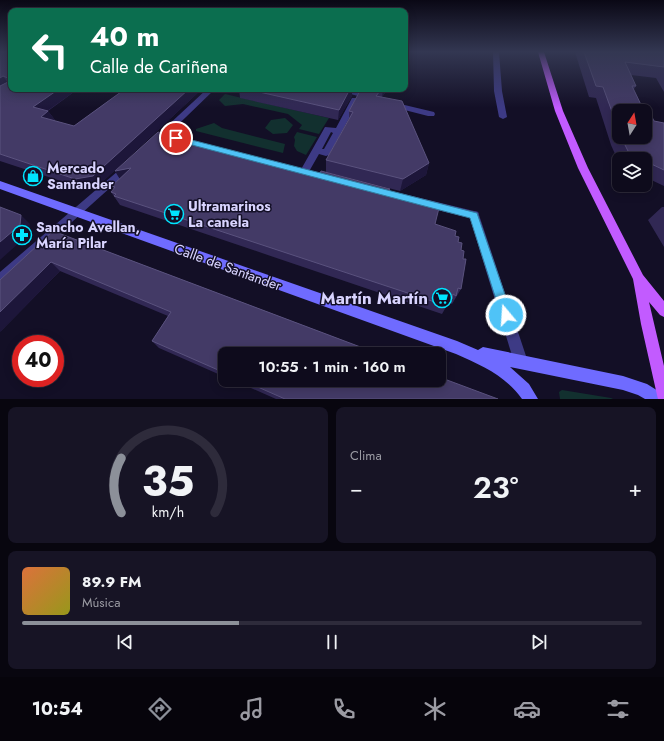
<!DOCTYPE html>
<html lang="es">
<meta charset="utf-8">
<style>
:root{--surface:#0e0b1c;--page:#171425;--text:#f1f3f6;--muted:#9b9ba3;--line:#2e2b3b;--accent:#8c9099}
body{margin:0;font-family:Jost,sans-serif;background:var(--page);color:var(--text);height:100vh;display:flex;flex-direction:column;font-size:15px;white-space:nowrap}
*{box-sizing:border-box;margin:0}
p{font-size:13px;color:var(--muted)}
.icon{flex:none;width:22px;height:22px;fill:none;stroke:currentColor;stroke-width:2;stroke-linecap:round;stroke-linejoin:round}
.map{position:relative;height:399px;overflow:hidden}
.drawer{display:flex;flex-direction:column;gap:8px;padding:8px;background:#08060f;flex:1}
.drawer>*{flex:none}
.banner{position:absolute;left:8px;top:8px;width:400px;height:84px;border-radius:8px;box-shadow:0 2px 10px #0003,0 0 0 1px var(--line);background:#0b6e4f;color:#fff;overflow:hidden}
.needle{width:26px;rotate:11deg}
.fabs{position:absolute;left:612px;top:104px;display:grid;gap:8px}
.fabs a{display:grid;place-items:center;width:40px;height:40px;border-radius:8px;background:var(--surface);box-shadow:0 2px 10px #0003,0 0 0 1px var(--line);font-size:20px}
.speed{position:absolute;left:12px;top:335px;display:flex;gap:8px;font-size:20px;font-weight:700;text-align:center}
.speed>*{display:grid;place-content:center;width:52px;height:52px;border-radius:50%;background:var(--surface);box-shadow:0 2px 10px #0003,0 0 0 1px var(--line);line-height:1}
.speed .limit{border:6px solid #d22;background:#fff;color:#111}
.pin{position:absolute;display:grid;place-items:center;width:34px;height:34px;color:#fff;margin:-17px;border:2px solid #fff;border-radius:50%;box-shadow:0 1px 4px #0007}
.me{position:absolute;width:44px;margin:-22px;rotate:342deg;stroke-linejoin:round;filter:drop-shadow(0 0 3px #0008)}
.turn{display:flex;align-items:center;gap:14px;height:84px;padding:0 16px;font-size:18px}
.turn .icon{width:52px;height:52px;stroke-width:2.5}
.turn b{display:block;font-size:28px;line-height:34px}
.big{font-size:30px;font-weight:600;line-height:1.1}
.drawer .card{flex:1;display:flex;flex-direction:column;justify-content:center;gap:6px;min-width:0;padding:0 14px;border-radius:8px;background:var(--page)}
.drawer .dial{align-items:center;gap:0}
.dial svg{height:104px;overflow:visible;fill:none;stroke:var(--line);stroke-width:7;stroke-linecap:round;text-anchor:middle}
.dial text{fill:var(--text);stroke:none}
.song{display:flex;align-items:center;gap:12px}
.cover{width:48px;height:48px;border-radius:6px;background:linear-gradient(135deg,hsl(20 70% 55%),hsl(60 70% 35%))}
.played{height:4px;border-radius:2px;background:linear-gradient(90deg,var(--accent) 35%,var(--line) 35%)}
.keys{display:flex;justify-content:space-around;direction:ltr}
.heat{display:flex;justify-content:space-between;align-items:center;font-size:22px;direction:ltr}
.drawer .tiles{flex:1;display:grid;gap:8px;grid-template-columns:1fr 1fr}
.card:last-child{grid-column:span 2}
.trip{position:absolute;left:218px;top:347px;width:228px;height:40px;border-radius:8px;background:var(--surface);box-shadow:0 2px 10px #0003,0 0 0 1px var(--line);font-weight:600;line-height:40px;text-align:center}
.dock{display:flex;height:64px;justify-content:space-around;align-items:center;background:#06040b;color:var(--muted)}
.dock .icon{width:28px;height:28px}
.dock .selected{color:var(--accent)}
.dock b{font-size:18px;color:var(--text)}
.map>svg:first-child{display:block}
.green{fill:#12302f}
.lines{fill:none;stroke-linecap:round;stroke-linejoin:round}
.service{fill:#3d3a85;fill-rule:evenodd}
.pedestrian{fill:#3d3a85;fill-rule:evenodd}
.minor{fill:#3d3a85;fill-rule:evenodd}
.tertiary{fill:#3d3a85;fill-rule:evenodd}
.secondary{fill:#6f6bff;fill-rule:evenodd}
.primary{fill:#c25bff;fill-rule:evenodd}
.wall{fill:#312854}
.shaded-wall{fill:#1d163a}
.building{fill:#433a66;stroke:#5a527e}
.route{fill:#4fc3f7;stroke:#337fa1}
.labels{text-anchor:middle;dominant-baseline:central;stroke-width:3;stroke-linejoin:round;paint-order:stroke}
.poi-label{font-size:14px;font-weight:bold;fill:#d9d4ff;stroke:#130f26;text-anchor:start}
.street-label{font-size:14px;fill:#d9d4ff;stroke:#130f26}
.near-poi-label{font-size:17px;font-weight:bold;fill:#d9d4ff;stroke:#130f26;text-anchor:end}
</style>
<div class="map">
<svg width="664" height="399" viewBox="0 0 664 399">
<rect width="100%" height="100%" fill="#130f26"/>
<path class="green" d="M 225,94 L 329,118 L 319,134 L 299,129 L 302,125 L 288,114 L 243,104 L 225,106 L 219,100 Z
M 285,118 L 293,125 L 287,133 L 273,134 L 265,128 L 271,120 Z
M 214,123 L 222,128 L 285,144 L 283,153 L 196,131 L 196,129 Z
M 297,132 L 317,137 L 306,155 L 297,151 L 294,146 L 295,140 L 294,137 Z
M 562,390 L 611,398 L 613,399 L 560,399 L 559,392 Z"/>
<g class="lines">
<path class="service" d="M 493,52 L 499,52 L 502,91 L 507,117 L 503,119 L 499,117 L 494,91 Z"/>
<path class="pedestrian" d="M 352,98 L 358,98 L 359,100 L 329,155 L 326,156 L 319,154 L 307,175 L 301,175 L 299,173 L 325,127 L 336,128 ZM 331,132 L 333,133 L 324,149 L 322,149 Z"/>
<path class="minor" d="M 207,89 L 215,89 L 157,145 L 151,145 L 150,143 L 151,141 Z
M 334,89 L 346,89 L 375,98 L 371,100 Z
M 389,102 L 392,102 L 434,112 L 435,114 L 434,116 L 428,116 L 389,106 Z
M 128,164 L 131,165 L 133,167 L 131,169 L 4,283 L 0,284 L 0,272 L 125,165 Z
M 379,188 L 474,211 L 478,212 L 479,215 L 478,218 L 474,219 L 376,195 L 374,192 Z"/>
<path class="tertiary" d="M 474,211 L 478,212 L 528,362 L 526,367 L 521,369 L 516,367 L 514,362 L 469,215 L 470,212 Z"/>
<path class="secondary" d="M 0,181 L 457,341 L 478,350 L 483,347 L 623,376 L 647,384 L 663,394 L 664,399 L 645,399 L 638,395 L 623,390 L 510,367 L 529,384 L 538,399 L 522,399 C 506,376 481,365 456,354 L 0,189 Z"/>
<path class="primary" d="M 538,52 L 544,52 L 563,111 L 588,168 L 643,275 L 664,301 L 664,317 L 660,315 L 649,302 L 664,366 L 664,399 L 658,399 L 657,395 L 641,324 L 633,279 L 578,168 L 555,111 Z"/>
</g>
<path class="wall" d="M 0,52 L 11,52 L 11,89 L 78,89 L 48,111 L 55,120 L 54,121 L 74,126 L 125,89 L 202,89 L 99,185 L 82,188 L 0,161 Z
M 575,52 L 664,52 L 664,92 L 656,78 L 631,75 L 636,86 L 619,111 L 619,137 L 645,137 L 647,117 L 654,121 L 664,123 L 664,186 L 645,177 L 645,159 L 619,159 L 619,163 L 611,145 L 596,98 L 589,97 Z
M 239,89 L 388,89 L 382,97 L 429,163 L 426,175 L 400,191 L 326,172 L 326,160 L 349,120 L 349,111 L 360,91 L 352,89 L 352,96 L 338,120 L 240,98 Z
M 115,171 L 389,194 L 435,224 L 455,236 L 458,242 L 463,259 L 461,289 L 452,304 L 450,303 L 447,307 L 446,307 L 442,314 L 120,205 L 111,192 L 114,189 L 112,186 L 120,179 Z
M 662,207 L 664,207 L 664,247 L 648,220 Z
M 53,231 L 379,354 L 225,354 L 225,377 L 159,348 L 152,341 L 168,316 L 60,271 L 0,332 Z
M 233,380 L 439,380 L 498,399 L 276,399 Z"/>
<path class="shaded-wall" d="M 3,76 L 10,86 L 0,91 L 0,78 Z
M 59,89 L 78,89 L 40,116 L 33,107 Z
M 189,89 L 202,89 L 99,185 L 82,188 L 75,179 Z
M 350,89 L 352,89 L 352,96 L 338,120 L 339,110 Z
M 383,89 L 388,89 L 382,97 Z
M 48,111 L 55,120 L 48,126 L 41,117 Z
M 429,163 L 426,175 L 400,191 L 403,179 Z
M 131,168 L 121,181 L 115,171 Z
M 390,189 L 388,198 L 384,193 Z
M 21,215 L 30,224 L 29,234 L 0,260 L 0,242 Z
M 51,262 L 60,271 L 0,332 L 0,312 Z"/>
<path class="building" d="M 0,52 L 11,52 L 11,89 L 59,89 L 33,107 L 48,111 L 41,117 L 74,126 L 125,89 L 189,89 L 93,176 L 75,179 L 0,154 L 0,86 L 10,81 L 10,79 L 3,76 L 0,78 Z
M 584,52 L 664,52 L 664,67 L 625,62 L 636,86 L 632,86 L 644,111 L 619,111 L 619,131 L 603,87 L 596,86 Z
M 246,89 L 350,89 L 339,110 Z
M 361,89 L 371,89 L 380,91 L 376,96 L 402,101 L 429,163 L 403,179 L 326,160 L 353,112 L 349,111 Z
M 645,112 L 647,117 L 652,117 L 654,121 L 664,123 L 664,170 L 645,161 L 645,159 L 640,158 L 640,159 L 632,159 L 621,137 L 645,137 Z
M 158,132 L 319,175 L 321,171 L 390,189 L 384,193 L 439,208 L 435,224 L 456,231 L 455,236 L 459,237 L 458,242 L 462,243 L 461,250 L 464,251 L 463,259 L 466,259 L 461,289 L 458,288 L 456,296 L 453,294 L 452,299 L 448,298 L 447,306 L 114,196 L 116,194 L 111,192 L 115,187 L 112,186 L 131,168 L 115,171 Z
M 0,207 L 21,215 L 20,225 L 0,242 Z
M 53,231 L 379,354 L 225,354 L 225,373 L 152,341 L 171,312 L 51,262 L 0,312 L 0,280 Z
M 439,377 L 498,399 L 285,399 L 242,380 L 439,380 Z"/>
<linearGradient id="sky" x2="0" y2="1"><stop stop-color="#0a0815"/><stop offset="0.48" stop-color="#333752"/><stop offset="1" stop-color="#333752" stop-opacity="0"/></linearGradient>
<rect width="664" height="108" fill="url(#sky)"/>
<path class="route" d="M 176,136 L 477,213 L 512,315 L 511,319 L 506,321 L 502,319 L 501,315 L 470,218 L 173,140 L 173,137 Z"/>
<defs>
<g id="shop-ring" transform="scale(1)"><circle r="9.5" fill="#130f26" stroke="#00e5ff" stroke-width="1.5"/><path d="M-5-2.5h2.3a2.7 3.5 0 0 1 5.4 0H5L5.5 6h-11ZM-1.5-2.5h3a1.5 2.3 0 0 0-3 0Z" fill="#00e5ff"/></g>
<g id="supermarket-ring" transform="scale(1)"><circle r="9.5" fill="#130f26" stroke="#00e5ff" stroke-width="1.5"/><path d="M-6-5.5h2.5l.6 2H6L4.5 2H-2.5L-4.4-4H-6ZM-1.5 3.2a1.3 1.3 0 1 0 .1 0ZM3 3.2a1.3 1.3 0 1 0 .1 0Z" fill="#00e5ff"/></g>
<g id="pharmacy-ring" transform="scale(1)"><circle r="9.5" fill="#130f26" stroke="#00e5ff" stroke-width="1.5"/><path d="M-2-6h4v4h4v4h-4v4h-4v-4h-4v-4h4Z" fill="#00e5ff"/></g>
</defs>
<g fill-rule="evenodd">
<use href="#shop-ring" x="33" y="176"/>
<use href="#supermarket-ring" x="174" y="214"/>
<use href="#pharmacy-ring" x="22" y="235"/>
<use href="#supermarket-ring" x="442" y="298"/>
</g>
<g class="labels">
<g class="poi-label">
<text x="47" y="168">Mercado<tspan x="47" dy="16">Santander</tspan></text>
<text x="188" y="206">Ultramarinos<tspan x="188" dy="16">La canela</tspan></text>
<text x="36" y="227">Sancho Avellan,<tspan x="36" dy="16">María Pilar</tspan></text>
</g>
<g class="street-label">
<text transform="translate(228 267) rotate(20)">Calle de Santander</text>
</g>
<g class="near-poi-label">
<text x="428" y="298">Martín Martín</text>
</g>
</g>
</svg>
<div class="fabs">
<a><svg class="needle" viewBox="-14 -14 28 28"><path d="M0-13l5 13h-10z" fill="#e53935"/><path d="M0 13l5-13h-10z" fill="#9b9ba3"/></svg></a>
<a><svg class="icon" aria-label="layers" viewBox="0 0 24 24"><path d="M12 4l9 5-9 5-9-5zM3 14l9 5 9-5"/></svg></a>
</div>
<div class="speed"><div class="limit">40</div></div>
<div class="pin" style="left:176px;top:138px;background:#d93025"><svg class="icon" aria-label="arrive" viewBox="0 0 24 24"><path d="M6 21V4h12l-3 4 3 4H6"/></svg></div>
<svg class="me" style="left:506px;top:315px" viewBox="-20 -20 40 40"><circle r="17" fill="#4fc3f7" stroke="#fff" stroke-width="3"/><path d="M0-11L8 9 0 5-8 9z" fill="#fff"/></svg>
<div class="trip">10:55 · 1 min · 160 m</div>
<div class="banner">
<div class="turn"><svg class="icon" aria-label="left" viewBox="0 0 24 24"><path d="M17 20v-9H6M10 6l-5 5 5 5"/></svg><div><b>40 m</b>Calle de Cariñena</div></div>
</div>
</div>
<section class="drawer">
<div class="tiles">
<div class="card dial"><svg viewBox="0 0 100 80">
<path d="M14 69A42 42 0 1 1 86 69"/>
<path d="M14 69A42 42 0 0 1 14 27" stroke="#8c9099"/>
<text x="50" y="56" font-size="32" font-weight="700">35</text>
<text x="50" y="72" font-size="11">km/h</text>
</svg></div>
<div class="card"><p>Clima</p>
<div class="heat"><a>−</a><b class="big">23°</b><a>+</a></div>
</div>
<div class="card">
<div class="song"><i class="cover"></i><div><b>89.9 FM</b><p>Música</p></div></div>
<div class="played"></div>
<div class="keys"><svg class="icon" aria-label="previous" viewBox="0 0 24 24"><path d="M18 5L8 12l10 7zM5 5v14"/></svg><svg class="icon" aria-label="pause" viewBox="0 0 24 24"><path d="M8 5v14M16 5v14"/></svg><svg class="icon" aria-label="next" viewBox="0 0 24 24"><path d="M6 5l10 7-10 7zM19 5v14"/></svg></div>
</div>
</div>
</section>
<nav class="dock">
<b>10:54</b>
<svg class="icon selected" aria-label="directions" viewBox="0 0 24 24"><path d="M12 3l9 9-9 9-9-9zM9 14v-3h6M13 9l2 2-2 2"/></svg>
<svg class="icon" aria-label="music" viewBox="0 0 24 24"><path d="M9 18V5l10-2v13"/><circle cx="6" cy="18" r="3"/><circle cx="16" cy="16" r="3"/></svg>
<svg class="icon" aria-label="phone" viewBox="0 0 24 24"><path d="M5 4h4l2 5-3 2q2 4 5 5l2-3 5 2v4C11 20 4 13 5 4z"/></svg>
<svg class="icon" aria-label="climate" viewBox="0 0 24 24"><path d="M12 3v18M4 7l16 10M4 17L20 7"/></svg>
<svg class="icon" aria-label="car" viewBox="0 0 24 24"><path d="M5 17H2v-5l4-1 3-4h7l3 4 3 1v5h-3M9 17h6M6 11h13"/><circle cx="7" cy="17" r="2"/><circle cx="17" cy="17" r="2"/></svg>
<svg class="icon" aria-label="filters" viewBox="0 0 24 24"><path d="M4 7h16M4 17h16"/><circle cx="9" cy="7" r="2"/><circle cx="15" cy="17" r="2"/></svg>
</nav>
